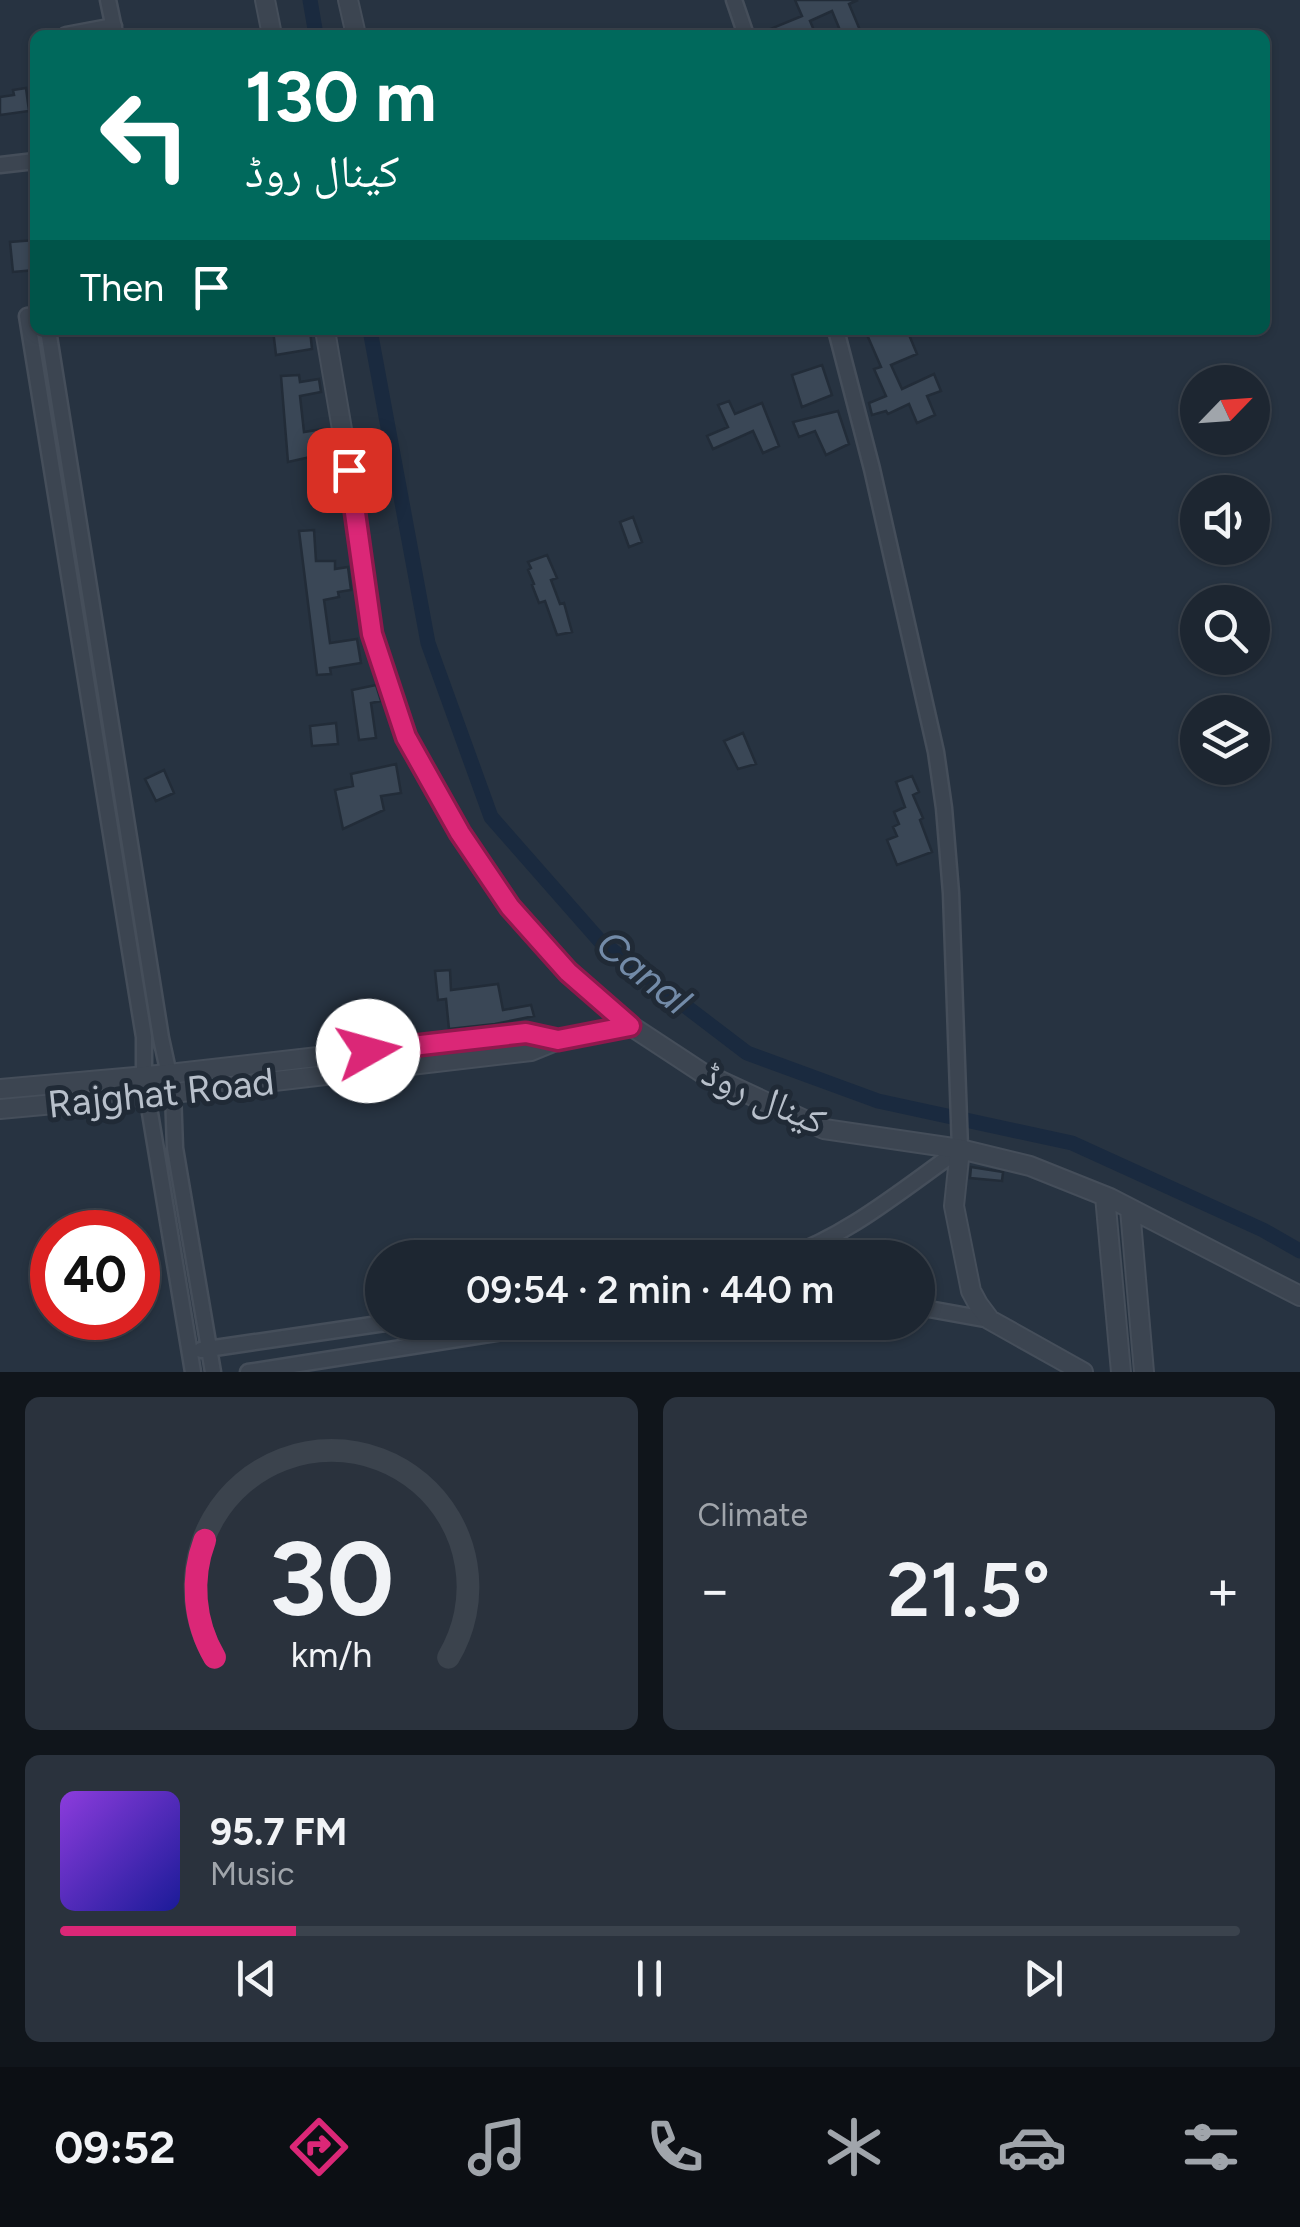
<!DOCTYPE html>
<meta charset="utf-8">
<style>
:root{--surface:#1d2631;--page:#2a323d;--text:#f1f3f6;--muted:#a0a5ab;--line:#3b434d;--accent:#db2777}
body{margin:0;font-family:Figtree,"Noto Naskh Arabic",sans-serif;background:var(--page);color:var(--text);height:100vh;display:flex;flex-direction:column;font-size:38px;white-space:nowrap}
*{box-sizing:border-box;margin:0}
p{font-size:32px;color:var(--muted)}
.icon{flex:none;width:55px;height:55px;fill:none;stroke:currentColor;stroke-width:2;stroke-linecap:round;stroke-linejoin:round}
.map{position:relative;height:1372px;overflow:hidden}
.details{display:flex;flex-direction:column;gap:25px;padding:25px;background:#10151b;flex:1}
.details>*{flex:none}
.hud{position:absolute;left:30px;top:30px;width:1240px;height:305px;border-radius:15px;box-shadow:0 2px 8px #0004,0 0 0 2px var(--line);background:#00695c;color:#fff;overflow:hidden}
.needle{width:65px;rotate:65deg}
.controls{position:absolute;left:1180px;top:365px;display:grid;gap:20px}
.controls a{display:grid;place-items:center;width:90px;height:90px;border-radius:50%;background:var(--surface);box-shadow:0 2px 8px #0004,0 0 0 2px var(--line);font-size:50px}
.speed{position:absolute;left:30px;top:1210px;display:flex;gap:20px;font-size:50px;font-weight:700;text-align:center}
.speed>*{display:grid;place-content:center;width:130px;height:130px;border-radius:50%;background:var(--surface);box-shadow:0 2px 8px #0004,0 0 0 2px var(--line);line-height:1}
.speed .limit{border:15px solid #d22;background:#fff;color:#111}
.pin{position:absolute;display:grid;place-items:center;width:85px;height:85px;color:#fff;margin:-42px;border-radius:20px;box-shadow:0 5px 15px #0006}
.me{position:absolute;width:110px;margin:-55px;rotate:83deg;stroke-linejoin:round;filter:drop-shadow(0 0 8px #0008)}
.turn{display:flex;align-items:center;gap:35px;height:210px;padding:0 50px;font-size:45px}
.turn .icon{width:130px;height:130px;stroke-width:2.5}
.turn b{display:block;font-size:70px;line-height:85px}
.then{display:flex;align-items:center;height:95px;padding:0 50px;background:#0003;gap:20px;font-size:38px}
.big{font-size:75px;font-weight:600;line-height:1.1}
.details .tile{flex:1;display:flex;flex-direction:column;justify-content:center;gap:15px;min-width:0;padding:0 35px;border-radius:15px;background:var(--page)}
.details .dial{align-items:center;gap:0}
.dial svg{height:260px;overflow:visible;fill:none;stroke:var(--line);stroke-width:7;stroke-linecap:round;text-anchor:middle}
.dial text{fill:var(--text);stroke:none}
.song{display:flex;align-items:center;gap:30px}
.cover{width:120px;height:120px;border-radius:15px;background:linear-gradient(135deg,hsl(270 70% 55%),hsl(240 70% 35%))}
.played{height:10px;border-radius:5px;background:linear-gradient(90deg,var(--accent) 20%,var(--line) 20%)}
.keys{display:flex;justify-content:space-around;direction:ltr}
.heat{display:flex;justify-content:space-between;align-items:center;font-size:55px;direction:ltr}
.details .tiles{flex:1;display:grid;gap:25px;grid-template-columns:1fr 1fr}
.tile:last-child{grid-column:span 2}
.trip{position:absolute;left:365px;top:1240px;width:570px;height:100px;border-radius:50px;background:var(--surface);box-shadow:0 2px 8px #0004,0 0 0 2px var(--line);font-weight:600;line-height:100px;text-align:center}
.dock{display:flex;height:160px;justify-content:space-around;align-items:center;background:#0c0f14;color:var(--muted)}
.dock .icon{width:70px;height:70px}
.dock .current{color:var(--accent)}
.dock b{font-size:45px;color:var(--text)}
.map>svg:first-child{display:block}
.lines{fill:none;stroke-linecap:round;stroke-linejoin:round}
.canal{stroke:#1a2a3f;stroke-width:15}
.building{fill:#3a4756;stroke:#222c38;stroke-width:2.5}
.minor-casing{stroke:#454e5a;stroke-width:19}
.tertiary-casing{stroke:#454e5a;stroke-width:22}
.minor{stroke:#3c4551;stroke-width:14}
.tertiary{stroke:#3c4551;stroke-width:18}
.route-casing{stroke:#8e194d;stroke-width:25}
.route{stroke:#db2777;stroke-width:18}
.labels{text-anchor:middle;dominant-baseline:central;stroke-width:10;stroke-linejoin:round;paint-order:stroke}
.street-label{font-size:38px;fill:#b8c0cb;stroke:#202a36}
.water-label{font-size:40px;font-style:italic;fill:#738ba8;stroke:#202a36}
</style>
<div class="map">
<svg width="1300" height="1372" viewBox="0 0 1300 1372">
<rect width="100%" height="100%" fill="#273341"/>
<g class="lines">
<path class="canal" d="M 310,0 L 316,35
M 370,330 L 428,643 L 491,817 L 600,941 L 747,1053 L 878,1101 L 1072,1143 L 1263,1230 L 1300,1251"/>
</g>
<path class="building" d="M 795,0 L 858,0 L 849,4 L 862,35 L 842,35 L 832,11 L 810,21 L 816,35 L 756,35 L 802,16 Z
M 26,88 L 29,111 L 0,115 L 0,97 L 14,95 L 13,90 Z
M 35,240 L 35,270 L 13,272 L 10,242 Z
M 273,330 L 310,330 L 312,349 L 276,355 Z
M 865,330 L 907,330 L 917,354 L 891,365 L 902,389 L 934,374 L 941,391 L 927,396 L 935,415 L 917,423 L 909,404 L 888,414 L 886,411 L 872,415 L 869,403 L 886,396 L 874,369 L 881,367 Z
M 822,365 L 832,395 L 802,407 L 792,375 Z
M 299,375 L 300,382 L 319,379 L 321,392 L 300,396 L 304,432 L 323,429 L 328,453 L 288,462 L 281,376 Z
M 729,401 L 735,414 L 762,403 L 779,446 L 763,453 L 753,431 L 713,449 L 707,436 L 728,427 L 718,405 Z
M 838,411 L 849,444 L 826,455 L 815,431 L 799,437 L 793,422 Z
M 633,517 L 642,542 L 629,547 L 620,522 Z
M 314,530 L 316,561 L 335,561 L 335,569 L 348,567 L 351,590 L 338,592 L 339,597 L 324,600 L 330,643 L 357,639 L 361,663 L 330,668 L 331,674 L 317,675 L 299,531 Z
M 547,555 L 557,578 L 551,580 L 560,604 L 564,603 L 572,632 L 557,635 L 545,601 L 539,603 L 532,585 L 534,584 L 528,570 L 531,568 L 528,562 Z
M 376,685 L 381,701 L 371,703 L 376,738 L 359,740 L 352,690 Z
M 336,723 L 338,744 L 312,746 L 310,726 Z
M 743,733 L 756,764 L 738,769 L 724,741 Z
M 396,764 L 401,793 L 381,796 L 384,810 L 343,829 L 335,790 L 353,786 L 351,774 Z
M 164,770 L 174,793 L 156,801 L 145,779 Z
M 912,776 L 919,792 L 913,795 L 923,818 L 920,820 L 932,852 L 897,865 L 887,840 L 897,836 L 893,827 L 899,824 L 894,812 L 905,807 L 896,782 Z
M 450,970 L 451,990 L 498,984 L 503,1010 L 531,1005 L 534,1016 L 495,1024 L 449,1029 L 446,999 L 438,1000 L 435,971 Z
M 971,1167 L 1003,1172 L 1002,1181 L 970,1178 Z"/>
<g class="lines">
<g class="minor-casing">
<path id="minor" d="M 108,0 L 115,33
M 734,0 L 746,35
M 66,35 L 114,26
M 0,165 L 35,161
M 35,315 L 27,316 L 144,1037 L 144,1076 L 147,1095 L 193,1372
M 48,330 L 161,1038 L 173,1093 L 175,1148 L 213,1372
M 783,1258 C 849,1235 903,1189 960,1149 L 951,893 L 944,808 L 936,752 L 872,469 L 836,330
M 918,1307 L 990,1320
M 201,1350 L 392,1322
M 248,1372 L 566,1322"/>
</g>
<g class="tertiary-casing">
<path id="tertiary" d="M 265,0 L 272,35
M 348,0 L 356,35
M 325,330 L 355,505 L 372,634 L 406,737 L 460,833 L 510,907 L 568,971 L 631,1026 L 701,1072 L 824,1129 L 960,1149 L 1030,1166 L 1110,1198 L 1300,1296
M 0,1089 L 169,1074 L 526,1033 L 558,1040
M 0,1109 L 173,1093 L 531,1051 L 558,1040 L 631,1026
M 960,1149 L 954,1206 L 971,1291 L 978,1304 L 990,1320 L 1083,1372
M 1105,1196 L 1121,1372
M 1130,1209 L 1144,1372"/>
</g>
<use href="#minor" class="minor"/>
<use href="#tertiary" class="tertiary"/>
</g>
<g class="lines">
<g class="route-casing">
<path id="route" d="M 349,470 L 372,634 L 406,737 L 460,833 L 510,907 L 568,972 L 630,1026 L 558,1040 L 526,1033 L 368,1051"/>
</g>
<use href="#route" class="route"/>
</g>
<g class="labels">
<g class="street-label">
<text transform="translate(161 1093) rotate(-6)">Rajghat Road</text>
<text transform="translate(764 1097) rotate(24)">کینال روڈ</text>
</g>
<g class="water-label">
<text transform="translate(644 972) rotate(39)">Canal</text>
</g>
</g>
</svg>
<div class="controls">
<a><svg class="needle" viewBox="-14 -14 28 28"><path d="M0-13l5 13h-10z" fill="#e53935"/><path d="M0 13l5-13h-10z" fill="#a0a5ab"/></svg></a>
<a><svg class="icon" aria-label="sound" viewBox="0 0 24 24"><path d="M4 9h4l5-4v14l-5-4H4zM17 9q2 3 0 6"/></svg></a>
<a><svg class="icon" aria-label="search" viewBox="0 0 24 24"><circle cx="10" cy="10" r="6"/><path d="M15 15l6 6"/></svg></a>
<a><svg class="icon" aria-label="layers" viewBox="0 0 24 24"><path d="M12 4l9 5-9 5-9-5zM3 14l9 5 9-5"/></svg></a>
</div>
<div class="speed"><div class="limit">40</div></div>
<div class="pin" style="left:349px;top:470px;background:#d93025"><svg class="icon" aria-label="arrive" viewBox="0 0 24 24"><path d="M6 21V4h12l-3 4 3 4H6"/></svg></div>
<svg class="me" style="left:368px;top:1051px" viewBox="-20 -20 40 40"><circle r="19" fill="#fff"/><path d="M0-13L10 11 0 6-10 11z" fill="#db2777"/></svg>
<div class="trip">09:54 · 2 min · 440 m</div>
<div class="hud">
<div class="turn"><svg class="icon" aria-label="left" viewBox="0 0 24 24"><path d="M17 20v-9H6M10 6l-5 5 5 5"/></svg><div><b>130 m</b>کینال روڈ</div></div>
<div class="then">Then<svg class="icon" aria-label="arrive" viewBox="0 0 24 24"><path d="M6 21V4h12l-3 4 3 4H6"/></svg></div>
</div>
</div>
<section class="details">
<div class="tiles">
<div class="tile dial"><svg viewBox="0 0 100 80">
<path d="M14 69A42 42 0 1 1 86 69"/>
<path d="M14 69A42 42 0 0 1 11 33" stroke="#db2777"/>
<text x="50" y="56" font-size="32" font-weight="700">30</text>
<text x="50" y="72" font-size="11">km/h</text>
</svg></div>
<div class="tile"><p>Climate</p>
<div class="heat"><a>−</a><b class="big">21.5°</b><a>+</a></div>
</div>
<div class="tile">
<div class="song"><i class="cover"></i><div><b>95.7 FM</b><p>Music</p></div></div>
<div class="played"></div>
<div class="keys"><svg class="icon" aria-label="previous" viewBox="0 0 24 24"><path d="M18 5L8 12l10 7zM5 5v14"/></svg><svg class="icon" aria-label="pause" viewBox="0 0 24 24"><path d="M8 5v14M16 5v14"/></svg><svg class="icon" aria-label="next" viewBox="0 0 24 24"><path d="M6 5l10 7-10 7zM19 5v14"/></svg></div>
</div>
</div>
</section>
<nav class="dock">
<b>09:52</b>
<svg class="icon current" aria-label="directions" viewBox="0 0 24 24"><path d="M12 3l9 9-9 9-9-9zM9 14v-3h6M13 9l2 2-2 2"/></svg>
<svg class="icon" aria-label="music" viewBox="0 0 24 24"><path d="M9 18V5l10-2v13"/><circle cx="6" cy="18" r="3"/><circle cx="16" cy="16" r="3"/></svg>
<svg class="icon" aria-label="phone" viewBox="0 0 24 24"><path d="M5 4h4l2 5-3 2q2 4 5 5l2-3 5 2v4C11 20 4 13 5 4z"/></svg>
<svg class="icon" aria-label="climate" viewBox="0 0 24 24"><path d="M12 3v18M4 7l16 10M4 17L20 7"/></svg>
<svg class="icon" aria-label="car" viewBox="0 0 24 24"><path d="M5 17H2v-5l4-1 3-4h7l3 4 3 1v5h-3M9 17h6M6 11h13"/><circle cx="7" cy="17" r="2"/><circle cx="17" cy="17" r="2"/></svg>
<svg class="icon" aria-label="filters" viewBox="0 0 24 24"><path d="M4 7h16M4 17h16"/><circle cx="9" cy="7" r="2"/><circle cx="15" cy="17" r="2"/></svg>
</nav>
